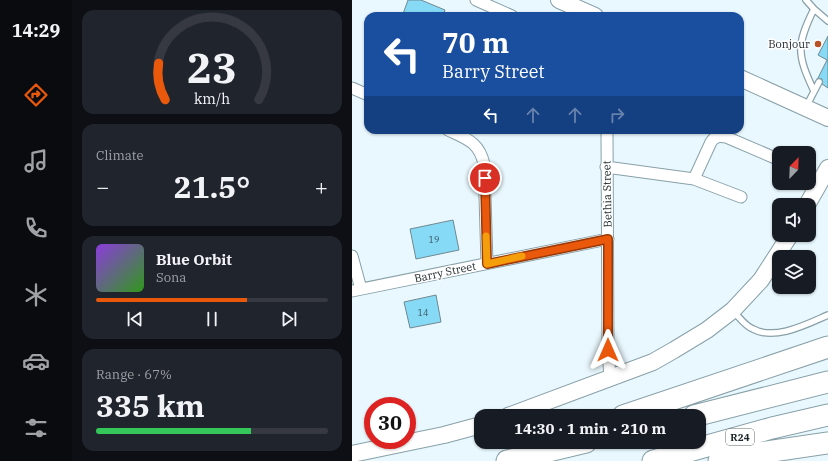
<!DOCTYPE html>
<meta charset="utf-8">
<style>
:root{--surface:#171b24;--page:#20242c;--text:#f1f3f6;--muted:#9ea1a6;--line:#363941;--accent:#ea580c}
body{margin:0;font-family:"IBM Plex Serif",serif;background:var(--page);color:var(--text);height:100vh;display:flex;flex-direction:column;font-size:15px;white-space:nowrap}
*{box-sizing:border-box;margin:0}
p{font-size:13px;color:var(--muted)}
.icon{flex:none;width:22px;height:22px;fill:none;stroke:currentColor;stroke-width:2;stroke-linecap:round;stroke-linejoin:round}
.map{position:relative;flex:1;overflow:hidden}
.panel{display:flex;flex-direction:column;gap:10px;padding:10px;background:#0d0f14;width:280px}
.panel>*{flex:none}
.banner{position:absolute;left:12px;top:12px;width:380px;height:122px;border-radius:12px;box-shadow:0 1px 3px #0004;background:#1a4fa0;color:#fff;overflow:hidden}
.needle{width:26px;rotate:23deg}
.buttons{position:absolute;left:420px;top:146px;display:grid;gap:8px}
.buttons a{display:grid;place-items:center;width:44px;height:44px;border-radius:8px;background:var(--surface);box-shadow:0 1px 3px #0004;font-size:20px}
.speed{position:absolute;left:12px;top:397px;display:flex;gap:8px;font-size:20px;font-weight:700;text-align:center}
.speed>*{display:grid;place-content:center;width:52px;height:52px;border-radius:50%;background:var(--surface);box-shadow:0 1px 3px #0004;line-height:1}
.speed .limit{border:6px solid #d22;background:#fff;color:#111}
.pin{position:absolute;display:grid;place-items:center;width:34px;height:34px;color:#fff;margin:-17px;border:2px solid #fff;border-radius:50%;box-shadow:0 1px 4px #0007}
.me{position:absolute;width:44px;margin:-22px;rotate:0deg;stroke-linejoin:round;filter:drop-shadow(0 0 3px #0008)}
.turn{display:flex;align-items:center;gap:14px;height:84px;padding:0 12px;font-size:18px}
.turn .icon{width:52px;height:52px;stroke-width:2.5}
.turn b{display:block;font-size:28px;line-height:34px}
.lanes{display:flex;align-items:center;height:38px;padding:0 12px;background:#0003;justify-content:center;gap:20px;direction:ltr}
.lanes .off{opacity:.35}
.big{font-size:30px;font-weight:700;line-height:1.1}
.panel .card{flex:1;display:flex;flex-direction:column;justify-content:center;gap:6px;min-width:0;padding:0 14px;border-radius:12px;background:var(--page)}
.panel .dial{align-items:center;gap:0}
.dial svg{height:104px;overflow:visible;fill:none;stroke:var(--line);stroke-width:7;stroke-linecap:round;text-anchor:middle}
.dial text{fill:var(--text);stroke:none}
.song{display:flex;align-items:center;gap:12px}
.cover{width:48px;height:48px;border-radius:6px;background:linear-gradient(135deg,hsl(270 70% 55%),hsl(110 70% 35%))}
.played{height:4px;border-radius:2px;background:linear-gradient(90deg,var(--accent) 65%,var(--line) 65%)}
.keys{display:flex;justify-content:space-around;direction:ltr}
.heat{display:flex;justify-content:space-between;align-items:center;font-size:22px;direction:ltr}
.charge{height:6px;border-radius:3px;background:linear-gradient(90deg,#34c759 67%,var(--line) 0)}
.trip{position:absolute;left:122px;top:409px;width:232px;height:40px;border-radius:12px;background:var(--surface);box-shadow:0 1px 3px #0004;font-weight:700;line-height:40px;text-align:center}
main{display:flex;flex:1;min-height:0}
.tabs{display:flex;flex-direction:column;width:72px;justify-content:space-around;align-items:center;background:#090b0e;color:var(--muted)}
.tabs .icon{width:28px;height:28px}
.tabs .selected{color:var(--accent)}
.tabs b{font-size:18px;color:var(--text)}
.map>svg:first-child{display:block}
.building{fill:#86daf6;stroke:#718891}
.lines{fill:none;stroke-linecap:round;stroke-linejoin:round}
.lane-casing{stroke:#88a0a8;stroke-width:8}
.street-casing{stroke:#88a0a8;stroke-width:13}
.secondary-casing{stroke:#88a0a8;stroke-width:18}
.highway-casing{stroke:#88a0a8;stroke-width:23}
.lane{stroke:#fff;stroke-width:5.5}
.street{stroke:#fff;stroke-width:11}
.secondary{stroke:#fff;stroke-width:16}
.highway{stroke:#fff;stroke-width:21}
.route-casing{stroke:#983908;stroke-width:10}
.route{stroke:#ea580c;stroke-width:7}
.slow{stroke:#f59e0b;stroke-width:7}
.poi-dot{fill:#b85226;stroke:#fff;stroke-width:1.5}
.labels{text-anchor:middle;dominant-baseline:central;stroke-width:3;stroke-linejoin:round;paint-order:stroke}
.number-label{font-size:9px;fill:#37545d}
.shield{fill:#fff;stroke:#61686a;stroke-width:1}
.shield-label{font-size:10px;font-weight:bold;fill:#1d272a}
.poi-label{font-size:11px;fill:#1d272a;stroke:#fff;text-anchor:end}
.street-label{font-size:11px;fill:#1d272a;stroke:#fff}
</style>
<main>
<nav class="tabs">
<b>14:29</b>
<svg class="icon selected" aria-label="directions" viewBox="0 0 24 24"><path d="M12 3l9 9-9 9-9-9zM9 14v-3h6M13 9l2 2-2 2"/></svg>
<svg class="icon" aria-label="music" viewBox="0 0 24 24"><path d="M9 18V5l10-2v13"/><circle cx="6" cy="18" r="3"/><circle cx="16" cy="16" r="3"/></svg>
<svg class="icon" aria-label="phone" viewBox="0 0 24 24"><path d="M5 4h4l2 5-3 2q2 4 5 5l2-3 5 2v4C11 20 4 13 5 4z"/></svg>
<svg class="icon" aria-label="climate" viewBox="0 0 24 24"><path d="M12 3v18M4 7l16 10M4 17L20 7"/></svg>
<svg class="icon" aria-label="car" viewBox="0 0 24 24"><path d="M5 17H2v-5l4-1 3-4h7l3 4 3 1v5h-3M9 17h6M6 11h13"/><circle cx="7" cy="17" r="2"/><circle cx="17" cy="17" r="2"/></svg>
<svg class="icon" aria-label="filters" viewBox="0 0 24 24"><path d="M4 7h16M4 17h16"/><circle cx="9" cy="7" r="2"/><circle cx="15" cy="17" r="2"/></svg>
</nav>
<section class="panel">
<div class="card dial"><svg viewBox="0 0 100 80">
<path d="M14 69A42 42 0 1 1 86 69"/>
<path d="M14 69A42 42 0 0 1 9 41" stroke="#ea580c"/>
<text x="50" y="56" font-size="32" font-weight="700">23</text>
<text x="50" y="72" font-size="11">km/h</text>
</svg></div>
<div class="card"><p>Climate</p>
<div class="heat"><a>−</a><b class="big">21.5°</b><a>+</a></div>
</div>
<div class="card">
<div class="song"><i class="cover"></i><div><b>Blue Orbit</b><p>Sona</p></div></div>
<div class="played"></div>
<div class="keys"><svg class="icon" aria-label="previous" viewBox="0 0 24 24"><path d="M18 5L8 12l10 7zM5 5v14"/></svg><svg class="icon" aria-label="pause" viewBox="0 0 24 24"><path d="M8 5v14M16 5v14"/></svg><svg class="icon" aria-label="next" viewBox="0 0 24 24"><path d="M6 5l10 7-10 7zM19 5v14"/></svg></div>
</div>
<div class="card"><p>Range · 67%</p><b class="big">335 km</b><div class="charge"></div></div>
</section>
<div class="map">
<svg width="476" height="461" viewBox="0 0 476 461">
<rect width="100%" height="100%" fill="#e9f8fe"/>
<path class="building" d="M 56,0 L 69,0 L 93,10 L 91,16 L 56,16 L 51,14 Z
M 476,36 L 476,88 L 470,84 L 470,79 L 466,78 L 475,60 L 466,55 Z
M 101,220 L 107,250 L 64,259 L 58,229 Z
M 84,295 L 89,322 L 58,328 L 52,302 Z"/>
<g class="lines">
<g class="lane-casing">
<path id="lane" d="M 454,0 L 462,9 L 476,21
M 462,9 C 444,45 445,55 462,91
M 454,107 L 467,82
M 382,312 C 388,318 393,326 401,329 C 423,341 455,324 476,315"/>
</g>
<g class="street-casing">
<path id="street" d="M 124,0 L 160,16
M 0,88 L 16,95
M 96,130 C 115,139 127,142 132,164 L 135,263
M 255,130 L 256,350 L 258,378
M 254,167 L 342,179 L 389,197
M 342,179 L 359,142 C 363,136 367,136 374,137 L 423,158
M 0,256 L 9,289
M 0,291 L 256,239"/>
</g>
<g class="secondary-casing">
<path id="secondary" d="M 207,0 L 243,16
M 388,78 L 476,118
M 455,205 L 476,168
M 156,416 L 301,362 L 322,350 L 355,330 L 381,310 L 409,280 L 438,235
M 0,454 L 92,435 L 129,425"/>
</g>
<g class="highway-casing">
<path id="highway" d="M 271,416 L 476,347
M 342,416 L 476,382
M 155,461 L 234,442
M 301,461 L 420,428 L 476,415
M 367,461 L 407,453 L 476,443"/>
</g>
<use href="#lane" class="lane"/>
<use href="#street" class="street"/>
<use href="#secondary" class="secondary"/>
<use href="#highway" class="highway"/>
</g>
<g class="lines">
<g class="route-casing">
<path id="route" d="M 133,178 L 135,264 L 256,239 L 256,350"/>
</g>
<use href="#route" class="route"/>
<path class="slow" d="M 134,236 L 135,264 L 170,256"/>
</g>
<circle class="poi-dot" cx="466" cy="44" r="4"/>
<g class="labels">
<g class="number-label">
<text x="82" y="239">19</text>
<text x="71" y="312">14</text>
</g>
<rect class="shield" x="374" y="429" width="28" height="16" rx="3"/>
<g class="shield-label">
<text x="388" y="437">R24</text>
</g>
<g class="poi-label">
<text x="458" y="44">Bonjour</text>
</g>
<g class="street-label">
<text transform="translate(255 194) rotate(-91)">Bethia Street</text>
<text transform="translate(93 272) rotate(-12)">Barry Street</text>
</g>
</g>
</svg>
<div class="buttons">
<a><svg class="needle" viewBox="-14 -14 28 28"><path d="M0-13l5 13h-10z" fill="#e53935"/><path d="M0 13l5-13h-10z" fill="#9ea1a6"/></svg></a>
<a><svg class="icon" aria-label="sound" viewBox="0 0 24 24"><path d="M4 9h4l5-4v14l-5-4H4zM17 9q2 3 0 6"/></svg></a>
<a><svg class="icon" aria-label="layers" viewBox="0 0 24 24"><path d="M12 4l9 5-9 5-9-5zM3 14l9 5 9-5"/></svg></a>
</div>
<div class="speed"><div class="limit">30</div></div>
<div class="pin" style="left:133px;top:178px;background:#d93025"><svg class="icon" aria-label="arrive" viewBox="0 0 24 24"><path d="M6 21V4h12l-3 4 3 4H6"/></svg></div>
<svg class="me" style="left:256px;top:350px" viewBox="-20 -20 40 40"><path d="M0-17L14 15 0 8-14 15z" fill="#ea580c" stroke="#fff" stroke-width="4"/></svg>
<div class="trip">14:30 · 1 min · 210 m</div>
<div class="banner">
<div class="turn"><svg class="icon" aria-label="left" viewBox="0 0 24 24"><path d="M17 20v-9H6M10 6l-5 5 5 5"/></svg><div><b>70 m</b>Barry Street</div></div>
<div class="lanes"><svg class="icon" aria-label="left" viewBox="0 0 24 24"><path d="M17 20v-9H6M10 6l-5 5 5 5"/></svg><svg class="icon off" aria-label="ahead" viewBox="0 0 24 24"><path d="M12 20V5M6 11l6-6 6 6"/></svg><svg class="icon off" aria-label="ahead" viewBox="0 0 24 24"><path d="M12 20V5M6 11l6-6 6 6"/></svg><svg class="icon off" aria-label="right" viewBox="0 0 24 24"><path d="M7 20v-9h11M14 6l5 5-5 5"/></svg></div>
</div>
</div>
</main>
